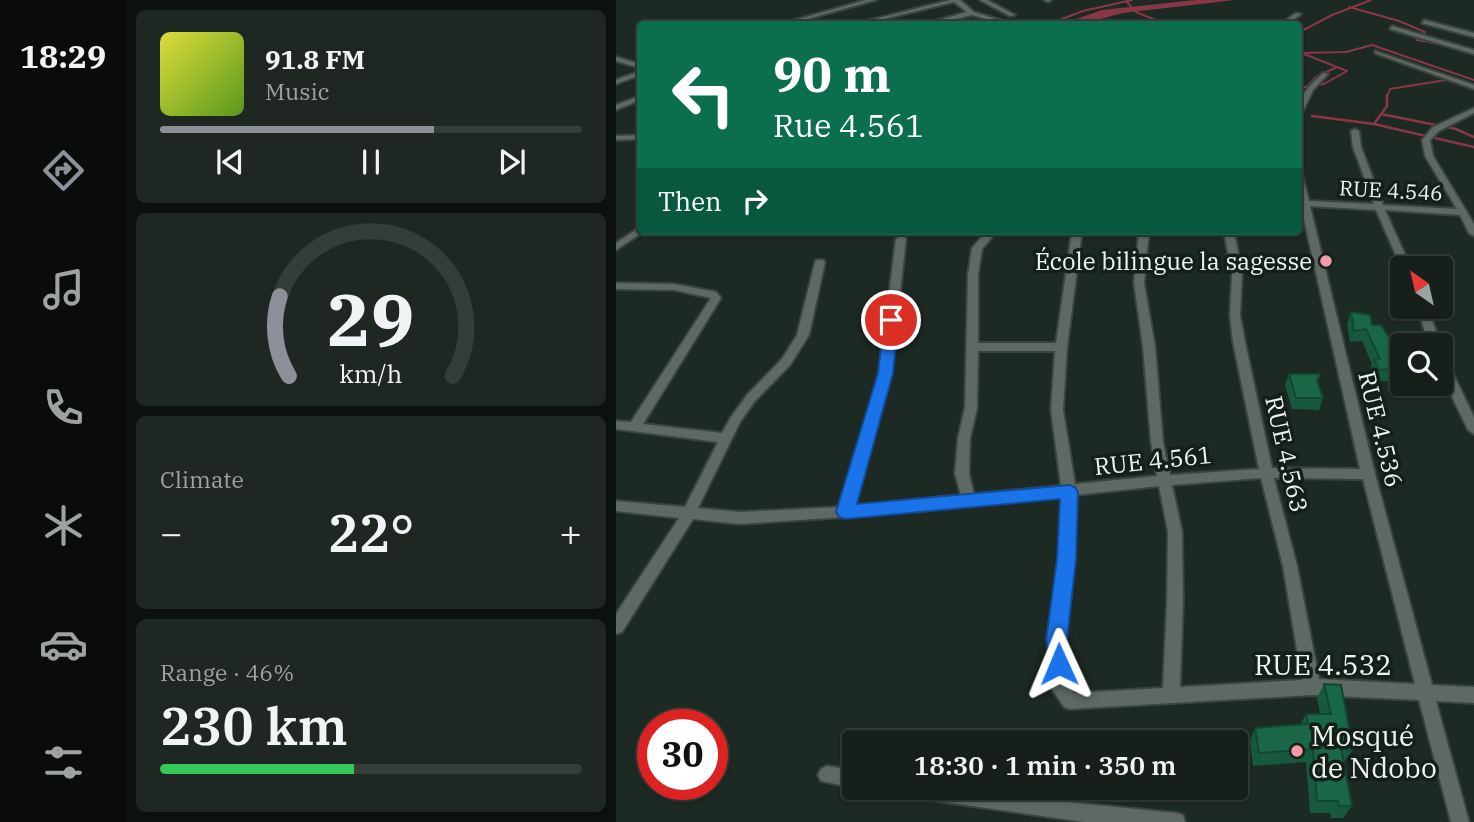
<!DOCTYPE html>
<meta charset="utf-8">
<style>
:root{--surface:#161f1a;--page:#1f2723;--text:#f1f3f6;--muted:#9ea2a2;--line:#353d39;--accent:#8c9099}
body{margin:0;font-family:"IBM Plex Serif",serif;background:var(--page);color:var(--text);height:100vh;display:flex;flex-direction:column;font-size:26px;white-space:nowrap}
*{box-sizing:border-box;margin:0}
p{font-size:23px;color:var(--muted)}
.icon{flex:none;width:38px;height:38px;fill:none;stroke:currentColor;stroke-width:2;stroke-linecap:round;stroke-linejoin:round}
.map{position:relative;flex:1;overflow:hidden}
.drawer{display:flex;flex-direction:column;gap:10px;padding:10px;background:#0c110e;width:490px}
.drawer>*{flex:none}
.hud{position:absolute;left:21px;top:21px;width:665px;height:214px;border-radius:7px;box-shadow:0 2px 5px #0004,0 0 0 2px var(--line);background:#0b6e4f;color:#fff;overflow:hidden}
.needle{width:46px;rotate:326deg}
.tools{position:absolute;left:774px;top:256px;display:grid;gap:14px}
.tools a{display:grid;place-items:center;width:63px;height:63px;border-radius:7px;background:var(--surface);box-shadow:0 2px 5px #0004,0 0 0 2px var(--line);font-size:35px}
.speed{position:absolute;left:21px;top:709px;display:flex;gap:14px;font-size:35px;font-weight:700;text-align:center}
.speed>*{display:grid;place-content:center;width:91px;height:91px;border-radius:50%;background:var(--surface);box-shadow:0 2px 5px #0004,0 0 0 2px var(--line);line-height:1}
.speed .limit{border:10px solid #d22;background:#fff;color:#111}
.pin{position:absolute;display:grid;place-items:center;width:60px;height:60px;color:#fff;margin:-30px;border:4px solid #fff;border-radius:50%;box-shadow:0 2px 7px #0007}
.me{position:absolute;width:77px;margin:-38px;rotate:359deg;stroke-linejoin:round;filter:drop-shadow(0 0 5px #0008)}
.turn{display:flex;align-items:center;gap:24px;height:147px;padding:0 21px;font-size:32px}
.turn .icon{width:91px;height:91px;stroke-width:2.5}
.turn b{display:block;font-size:49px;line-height:60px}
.then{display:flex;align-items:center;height:66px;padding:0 21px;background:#0003;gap:14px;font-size:26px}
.big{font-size:52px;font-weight:600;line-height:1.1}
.drawer .card{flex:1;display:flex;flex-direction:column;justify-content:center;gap:10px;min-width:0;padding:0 24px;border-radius:10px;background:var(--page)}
.drawer .dial{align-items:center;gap:0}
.dial svg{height:182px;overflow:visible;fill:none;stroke:var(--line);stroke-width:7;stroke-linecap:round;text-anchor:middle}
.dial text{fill:var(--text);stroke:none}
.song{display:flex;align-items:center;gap:21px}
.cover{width:84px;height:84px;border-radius:10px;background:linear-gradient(135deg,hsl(60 70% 55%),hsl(90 70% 35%))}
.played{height:7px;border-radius:4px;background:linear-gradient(90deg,var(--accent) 65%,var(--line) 65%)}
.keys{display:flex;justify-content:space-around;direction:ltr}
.heat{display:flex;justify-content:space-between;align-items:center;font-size:38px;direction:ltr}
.charge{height:10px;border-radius:5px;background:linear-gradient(90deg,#34c759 46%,var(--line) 0)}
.trip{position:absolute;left:226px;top:730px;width:406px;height:70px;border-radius:7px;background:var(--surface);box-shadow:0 2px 5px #0004,0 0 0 2px var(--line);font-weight:600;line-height:70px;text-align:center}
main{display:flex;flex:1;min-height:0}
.dock{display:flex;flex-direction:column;width:126px;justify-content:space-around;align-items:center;background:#090c0a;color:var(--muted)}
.dock .icon{width:49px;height:49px}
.dock .active{color:var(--accent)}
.dock b{font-size:32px;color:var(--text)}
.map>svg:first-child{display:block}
.water{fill:#893747}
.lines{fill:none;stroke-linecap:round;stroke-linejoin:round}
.stream-far1{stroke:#893747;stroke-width:2}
.stream{stroke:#893747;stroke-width:2.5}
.street-casing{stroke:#3a433e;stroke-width:4}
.street{fill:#5d6962;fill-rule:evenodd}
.wall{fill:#16593e}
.shaded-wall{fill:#124832}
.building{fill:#1a6748;stroke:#124832;stroke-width:2}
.route{fill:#1a73e8;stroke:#114b97;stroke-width:2}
.poi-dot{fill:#f39aa7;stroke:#141f19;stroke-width:2.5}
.labels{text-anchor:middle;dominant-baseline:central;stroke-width:7;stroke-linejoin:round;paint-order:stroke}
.far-street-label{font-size:21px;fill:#edf4f0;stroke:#141f19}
.poi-label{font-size:24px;fill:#edf4f0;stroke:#141f19;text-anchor:end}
.street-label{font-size:24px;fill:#edf4f0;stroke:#141f19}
.near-street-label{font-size:28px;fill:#edf4f0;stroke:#141f19}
.near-poi-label{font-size:28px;fill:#edf4f0;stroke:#141f19;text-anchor:start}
</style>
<main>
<nav class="dock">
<b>18:29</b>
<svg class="icon active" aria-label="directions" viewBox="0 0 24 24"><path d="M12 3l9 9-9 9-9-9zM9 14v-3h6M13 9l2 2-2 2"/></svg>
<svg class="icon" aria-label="music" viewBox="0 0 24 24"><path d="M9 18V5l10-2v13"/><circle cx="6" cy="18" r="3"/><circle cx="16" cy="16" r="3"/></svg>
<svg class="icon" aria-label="phone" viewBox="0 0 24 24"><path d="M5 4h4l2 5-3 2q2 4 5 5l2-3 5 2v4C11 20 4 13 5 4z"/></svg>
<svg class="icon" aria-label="climate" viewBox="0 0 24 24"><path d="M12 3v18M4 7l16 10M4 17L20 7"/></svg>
<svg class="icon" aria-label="car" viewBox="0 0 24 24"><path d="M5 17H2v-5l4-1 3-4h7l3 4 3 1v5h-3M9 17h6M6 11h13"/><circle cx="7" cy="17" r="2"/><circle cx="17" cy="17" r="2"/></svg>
<svg class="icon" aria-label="filters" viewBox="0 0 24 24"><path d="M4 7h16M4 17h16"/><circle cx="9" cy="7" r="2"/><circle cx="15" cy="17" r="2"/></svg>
</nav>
<section class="drawer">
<div class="card">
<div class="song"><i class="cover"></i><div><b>91.8 FM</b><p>Music</p></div></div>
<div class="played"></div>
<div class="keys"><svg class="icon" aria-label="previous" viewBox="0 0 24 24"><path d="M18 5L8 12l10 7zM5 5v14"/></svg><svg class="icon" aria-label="pause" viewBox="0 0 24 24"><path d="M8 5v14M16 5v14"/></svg><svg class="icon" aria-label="next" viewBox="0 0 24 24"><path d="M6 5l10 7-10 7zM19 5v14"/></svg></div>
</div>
<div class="card dial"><svg viewBox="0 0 100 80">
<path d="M14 69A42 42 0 1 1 86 69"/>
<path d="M14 69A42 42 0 0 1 10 34" stroke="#8c9099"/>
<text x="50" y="56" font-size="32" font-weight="700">29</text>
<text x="50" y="72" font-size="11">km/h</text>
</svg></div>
<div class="card"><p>Climate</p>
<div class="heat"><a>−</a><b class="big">22°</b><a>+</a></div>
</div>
<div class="card"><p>Range · 46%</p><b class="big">230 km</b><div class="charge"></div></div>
</section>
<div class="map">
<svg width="858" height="822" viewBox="0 0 858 822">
<rect width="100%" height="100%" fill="#1d2923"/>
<path class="water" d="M 580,0 L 619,0 L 507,13 L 466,24 L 446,24 L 486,10 Z"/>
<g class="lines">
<path class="stream-far1" d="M 510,1 L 520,12 L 549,24
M 733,7 L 783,21 L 809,32 L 801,40 L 834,46
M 433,24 L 467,11 L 516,0
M 682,33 L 716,15 L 755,0
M 684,53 L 730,52 L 756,45 L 858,80
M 682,88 L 708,84 L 731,71 L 688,54
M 690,88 L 700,77 L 721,67
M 771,97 L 774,89 L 836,79"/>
<path class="stream" d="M 765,114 L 840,129 L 858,137
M 696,116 L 758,124 L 858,147
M 758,124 L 771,106 L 771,95"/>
<g class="street-casing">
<path id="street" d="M 250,0 L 260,0 L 173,24 L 165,24 Z
M 334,0 L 344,0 L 358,12 L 387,21 L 384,23 L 356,15 L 319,24 L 311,24 L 312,23 L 351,12 L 338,2 L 247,24 L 239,24 Z
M 364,0 L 371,0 L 399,15 L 394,16 Z
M 428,0 L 435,0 L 432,2 Z
M 680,13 L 685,14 L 671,24 L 665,24 Z
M 808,20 L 858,33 L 858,37 L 806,23 Z
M 485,21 L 495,23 L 496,24 L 483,24 Z
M 776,26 L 858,50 L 858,54 L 774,29 Z
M 759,51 L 858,85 L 858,89 L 759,53 Z
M 0,57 L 24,64 L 24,68 L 0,61 Z
M 24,71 L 24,75 L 0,84 L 0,80 Z
M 707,73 L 712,74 L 697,90 L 686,113 L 682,115 C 682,96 694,85 707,73 Z
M 24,96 L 24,100 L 0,110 L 0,105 Z
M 858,108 L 858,113 L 823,131 L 814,140 L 817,156 L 858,224 L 858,236 L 853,233 L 844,215 L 769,210 L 795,268 L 786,269 L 760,210 L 694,206 L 759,474 L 816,685 L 858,687 L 858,703 L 820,701 L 853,822 L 835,822 L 803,700 L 696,695 L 454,709 L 448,707 L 436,689 L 433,640 L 443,559 L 446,496 L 229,517 L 124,524 L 77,519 L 6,632 L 0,634 L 0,614 L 63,518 L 0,511 L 0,501 L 69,507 L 102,442 L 0,429 L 0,421 L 15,422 L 95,298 L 58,290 L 0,289 L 0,283 L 58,284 L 100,292 L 105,298 L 27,424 L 106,433 L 115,417 L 131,395 L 166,359 L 181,335 L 199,262 L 201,260 L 207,260 L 209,262 L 193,335 L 174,365 L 139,401 L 124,422 L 82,508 L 124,512 L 224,507 L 263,373 L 280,239 L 285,236 L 288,237 L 290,239 L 275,373 L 238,506 L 345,495 L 339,474 L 342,438 L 349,408 L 352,275 L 356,248 L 371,231 L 381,231 L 366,249 L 362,275 L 362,343 L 440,343 L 456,231 L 466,231 L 451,347 L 447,410 L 459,484 L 541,476 L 535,442 L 527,347 L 518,283 L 523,231 L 533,231 L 528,283 L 539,347 L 547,442 L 554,475 L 643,469 L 617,342 L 614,315 L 616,274 L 608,231 L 618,231 L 626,274 L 624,315 L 629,342 L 656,468 L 744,469 L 685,206 L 682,206 L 682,173 L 686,175 L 693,201 L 758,204 L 737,147 L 735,131 L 739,129 L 743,131 L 745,147 L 767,205 L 841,209 L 809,156 L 806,140 L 817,127 ZM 362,351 L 439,351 L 435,410 L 445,486 L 358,494 L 353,474 L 354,438 L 361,408 ZM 645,478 L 667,566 L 686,680 L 564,687 L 567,602 L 566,532 L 556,485 ZM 658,478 L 747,479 L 799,684 L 703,679 L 681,566 ZM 543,486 L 552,532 L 551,602 L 547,688 L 458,693 C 440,671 455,589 457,560 C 459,538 459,516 460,495 Z
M 24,135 L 24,139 L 0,140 L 0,136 Z
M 24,227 L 24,231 L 27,232 L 0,250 L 0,243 Z
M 801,306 L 811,306 L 825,345 L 824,346 L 813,345 Z
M 824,355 L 830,359 L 858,417 L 858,434 L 852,430 L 824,372 Z
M 211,766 L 238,770 L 239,788 L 205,781 L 202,775 L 205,769 Z
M 284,788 L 351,788 L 432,800 L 560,813 L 567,815 L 569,822 L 468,822 L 293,797 L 287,794 Z"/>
</g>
<use href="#street" class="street"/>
</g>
<path class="wall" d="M 735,312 L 756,325 L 781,350 L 786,350 L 786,375 L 783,375 L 782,378 L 777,381 L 759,381 L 754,371 L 756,364 L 746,341 L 734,342 L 731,324 Z
M 673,374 L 704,374 L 702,382 L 707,398 L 703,410 L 676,409 L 669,385 Z
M 708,684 L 737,750 L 728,762 L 727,762 L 736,806 L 727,818 L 715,818 L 714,813 L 694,813 L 690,762 L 637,766 L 634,741 L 639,728 L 684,725 L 690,714 L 704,714 L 701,698 Z"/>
<path class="shaded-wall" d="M 786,367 L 782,378 L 777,381 L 782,369 Z"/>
<path class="building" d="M 735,312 L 754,315 L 756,325 L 765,325 L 781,350 L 786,350 L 786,367 L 782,369 L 763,370 L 758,360 L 764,359 L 750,329 L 738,331 Z
M 673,374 L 704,374 L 701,380 L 707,398 L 680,398 Z
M 708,684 L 725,685 L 737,750 L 725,749 L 736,806 L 723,806 L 722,801 L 701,801 L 697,749 L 643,753 L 639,728 L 692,724 L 690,714 L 715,714 Z"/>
<path class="route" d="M 275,315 L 282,320 L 277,373 L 241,504 L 453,485 L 459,487 L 462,492 L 460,559 L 451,640 L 453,664 L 450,671 L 443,674 L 435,671 L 430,640 L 441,559 L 444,499 L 229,519 L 223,517 L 220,512 L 262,373 L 268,320 Z"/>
<g class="poi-dot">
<circle cx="710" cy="261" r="7"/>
<circle cx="681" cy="751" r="7"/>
</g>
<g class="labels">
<g class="far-street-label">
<text transform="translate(775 190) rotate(3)">RUE 4.546</text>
</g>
<g class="poi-label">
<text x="696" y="261">École bilingue la sagesse</text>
</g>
<g class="street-label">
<text transform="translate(765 429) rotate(76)">RUE 4.536</text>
<text transform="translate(671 454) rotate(77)">RUE 4.563</text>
<text transform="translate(537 460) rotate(-6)">RUE 4.561</text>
</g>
<g class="near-street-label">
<text x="707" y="664">RUE 4.532</text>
</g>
<g class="near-poi-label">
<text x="695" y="735">Mosqué<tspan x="695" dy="32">de Ndobo</tspan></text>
</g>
</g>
</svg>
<div class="tools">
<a><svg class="needle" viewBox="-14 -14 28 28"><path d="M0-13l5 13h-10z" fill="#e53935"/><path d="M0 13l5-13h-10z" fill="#9ea2a2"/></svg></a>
<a><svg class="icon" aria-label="search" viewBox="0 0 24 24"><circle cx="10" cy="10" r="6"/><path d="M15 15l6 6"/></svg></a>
</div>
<div class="speed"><div class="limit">30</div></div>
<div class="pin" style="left:275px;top:320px;background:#d93025"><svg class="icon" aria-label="arrive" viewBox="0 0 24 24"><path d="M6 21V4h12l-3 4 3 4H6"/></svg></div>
<svg class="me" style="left:443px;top:664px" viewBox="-20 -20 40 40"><path d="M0-17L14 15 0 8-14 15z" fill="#1a73e8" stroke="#fff" stroke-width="4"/></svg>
<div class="trip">18:30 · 1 min · 350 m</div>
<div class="hud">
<div class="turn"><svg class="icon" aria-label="left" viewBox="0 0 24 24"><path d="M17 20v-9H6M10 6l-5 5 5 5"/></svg><div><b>90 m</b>Rue 4.561</div></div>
<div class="then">Then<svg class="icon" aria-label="right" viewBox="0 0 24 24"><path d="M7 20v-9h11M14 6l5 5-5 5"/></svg></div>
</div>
</div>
</main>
